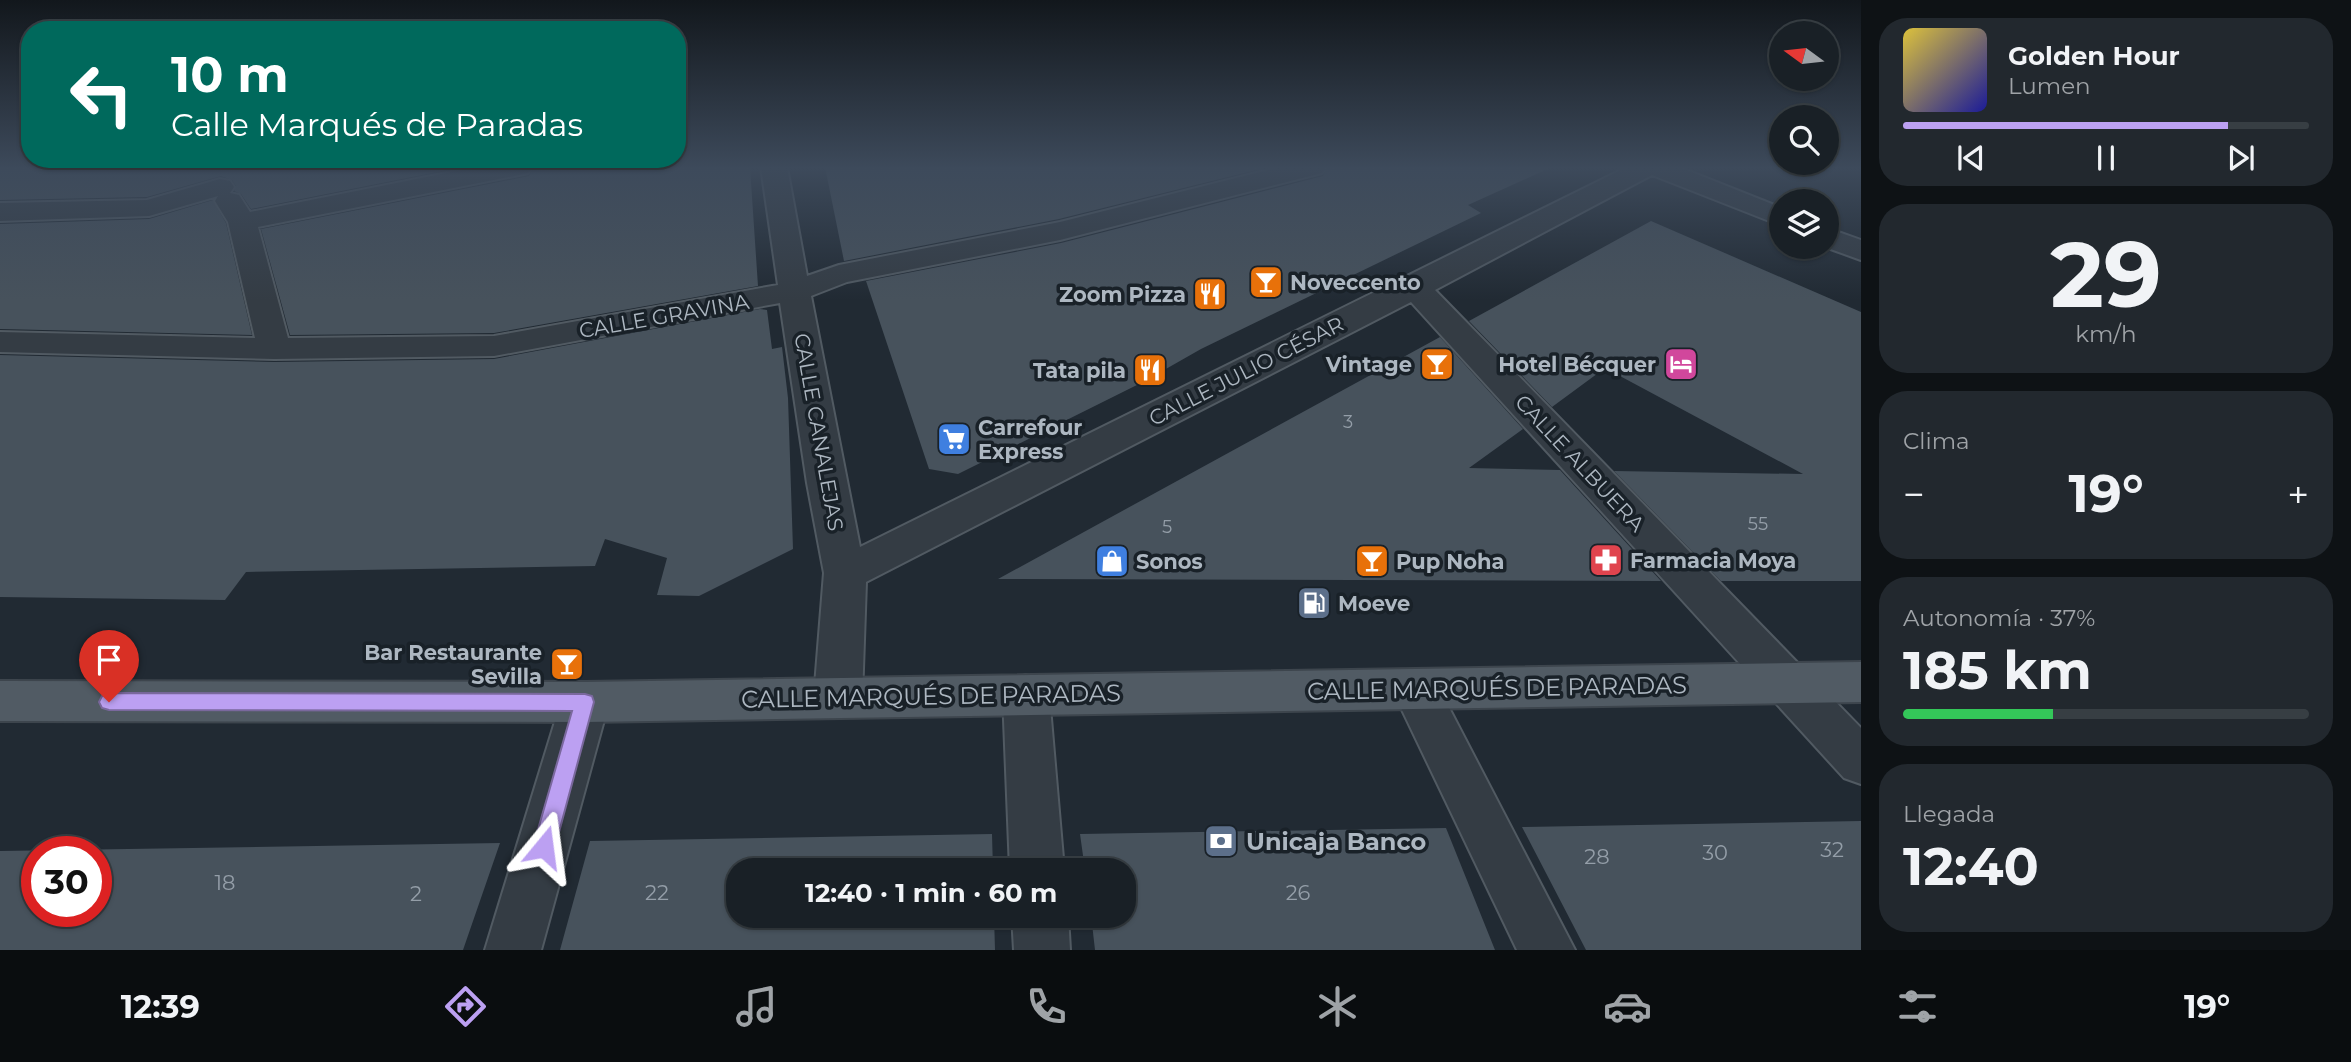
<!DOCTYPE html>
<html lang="es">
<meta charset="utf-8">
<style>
:root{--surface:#192026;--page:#22282e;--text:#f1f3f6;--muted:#9fa3a7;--line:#373e43;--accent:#bca0f2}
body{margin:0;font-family:Montserrat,sans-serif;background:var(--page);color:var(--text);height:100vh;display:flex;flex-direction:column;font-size:26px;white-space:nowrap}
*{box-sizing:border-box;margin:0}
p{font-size:23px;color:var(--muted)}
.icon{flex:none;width:38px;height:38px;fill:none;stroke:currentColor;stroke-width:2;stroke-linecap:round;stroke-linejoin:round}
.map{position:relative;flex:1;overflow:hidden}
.panel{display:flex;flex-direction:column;gap:18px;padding:18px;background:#0e1215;width:490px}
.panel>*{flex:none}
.banner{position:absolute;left:21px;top:21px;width:665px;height:147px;border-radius:28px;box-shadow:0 2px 5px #0004,0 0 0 2px var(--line);background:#00695c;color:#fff;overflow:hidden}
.needle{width:46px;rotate:285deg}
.fabs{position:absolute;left:1769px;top:21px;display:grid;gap:14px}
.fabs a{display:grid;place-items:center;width:70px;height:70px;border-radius:50%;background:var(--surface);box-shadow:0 2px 5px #0004,0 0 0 2px var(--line);font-size:35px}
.speed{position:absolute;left:21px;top:836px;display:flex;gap:14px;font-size:35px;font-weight:700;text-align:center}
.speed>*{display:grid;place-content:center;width:91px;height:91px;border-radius:50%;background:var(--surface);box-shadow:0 2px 5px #0004,0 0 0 2px var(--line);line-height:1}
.speed .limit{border:10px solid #d22;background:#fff;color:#111}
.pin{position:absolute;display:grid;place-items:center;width:60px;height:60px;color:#fff;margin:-72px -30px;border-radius:50% 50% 50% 0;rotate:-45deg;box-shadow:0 0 7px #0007}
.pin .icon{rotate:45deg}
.me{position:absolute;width:77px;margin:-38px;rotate:16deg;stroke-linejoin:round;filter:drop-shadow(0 0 5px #0008)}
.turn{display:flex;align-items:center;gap:24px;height:147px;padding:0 35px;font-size:32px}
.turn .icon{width:91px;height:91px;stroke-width:2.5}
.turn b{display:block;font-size:49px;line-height:60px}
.big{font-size:52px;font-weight:700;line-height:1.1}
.panel .card{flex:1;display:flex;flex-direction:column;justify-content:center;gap:10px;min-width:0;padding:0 24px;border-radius:28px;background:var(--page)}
.panel .dial{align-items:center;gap:0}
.dial b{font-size:91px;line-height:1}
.song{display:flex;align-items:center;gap:21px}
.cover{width:84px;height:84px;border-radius:10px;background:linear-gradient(135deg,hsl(50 70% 55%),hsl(240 70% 35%))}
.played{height:7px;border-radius:4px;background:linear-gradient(90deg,var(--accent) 80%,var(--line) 80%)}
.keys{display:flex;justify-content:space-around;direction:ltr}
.heat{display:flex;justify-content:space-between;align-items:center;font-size:38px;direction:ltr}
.charge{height:10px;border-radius:5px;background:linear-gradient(90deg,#34c759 37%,var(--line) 0)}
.trip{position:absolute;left:726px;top:858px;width:410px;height:70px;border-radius:28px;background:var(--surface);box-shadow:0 2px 5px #0004,0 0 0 2px var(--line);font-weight:700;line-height:70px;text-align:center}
.tab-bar{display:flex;height:112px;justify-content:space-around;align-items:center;background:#0a0d0f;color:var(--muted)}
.tab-bar .icon{width:49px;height:49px}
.tab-bar .current{color:var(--accent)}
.tab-bar b{font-size:32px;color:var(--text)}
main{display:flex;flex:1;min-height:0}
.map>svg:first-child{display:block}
.building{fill:#47525c;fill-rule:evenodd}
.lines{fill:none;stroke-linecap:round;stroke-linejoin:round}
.minor-casing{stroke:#515a62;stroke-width:4}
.major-casing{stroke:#3d454d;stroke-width:4}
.minor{fill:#343c44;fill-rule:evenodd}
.major{fill:#515b64;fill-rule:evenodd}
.route{fill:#bca0f2;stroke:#7a689d;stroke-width:2}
.labels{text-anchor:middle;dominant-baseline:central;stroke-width:7;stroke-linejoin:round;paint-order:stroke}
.number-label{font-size:18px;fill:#949ea8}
.poi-label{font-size:21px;font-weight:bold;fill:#adb7c1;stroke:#192128;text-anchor:start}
.street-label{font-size:21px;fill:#adb7c1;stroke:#192128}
.near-number-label{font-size:21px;fill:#949ea8}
.near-street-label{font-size:24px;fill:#adb7c1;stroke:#192128}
.near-poi-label{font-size:24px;font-weight:bold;fill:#adb7c1;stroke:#192128;text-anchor:start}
</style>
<main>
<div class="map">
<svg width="1861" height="950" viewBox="0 0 1861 950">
<rect width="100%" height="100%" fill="#212a33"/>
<path class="building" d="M 0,167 L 462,167 L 251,209 L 241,194 L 234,191 L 236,186 L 232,180 L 221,176 L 147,197 L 0,200 Z
M 534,167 L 750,167 L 758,286 L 494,333 L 290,335 L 261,229 L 529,176 Z
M 825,167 L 1268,167 L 1059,219 L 844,261 Z
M 1328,167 L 1552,167 L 1468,205 L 1481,213 L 1201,349 L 1143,382 L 958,474 L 929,469 L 866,281 L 1061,243 L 1323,176 Z
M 213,200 L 226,223 L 252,335 L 0,329 L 0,224 L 149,219 Z
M 1651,221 L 1861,312 L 1861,581 L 1721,581 L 1614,471 L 1803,474 L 1605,368 L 1552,407 L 1469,321 Z
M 760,309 L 767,310 L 772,349 L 782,347 L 788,398 L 793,549 L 699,596 L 657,595 L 667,558 L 605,539 L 595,566 L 246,572 L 225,600 L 0,597 L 0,355 L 274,362 L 494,359 Z
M 1440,337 L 1523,429 L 1469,468 L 1560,470 L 1661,581 L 998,579 Z
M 1861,821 L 1861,950 L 1586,950 L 1522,827 Z
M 1446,828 L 1495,950 L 1095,950 L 1091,915 L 1124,915 L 1124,870 L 1085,870 L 1080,834 Z
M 992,834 L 993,870 L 738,870 L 738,915 L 994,915 L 995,950 L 560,950 L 590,841 Z
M 500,843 L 463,950 L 0,950 L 0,851 ZM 37,852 L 96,852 L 96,912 L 37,912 Z"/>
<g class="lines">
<g class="minor-casing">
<path id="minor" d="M 477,167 L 532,167 L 528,173 L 519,175 L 258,227 L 288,338 L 494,336 L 778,285 L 761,167 L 787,167 L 807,276 L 839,265 L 1060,222 L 1280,167 L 1326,167 L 1322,173 L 1060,240 L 847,282 L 811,296 L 860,547 L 1627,167 L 1679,167 L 1782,208 L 1782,226 L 1652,175 L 1435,290 L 1861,728 L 1861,784 L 1844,778 L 1411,302 L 866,582 L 862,698 L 855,712 L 838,718 L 821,712 L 814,698 L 824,573 L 807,483 L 780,303 L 494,356 L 274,359 L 0,352 L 0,332 L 255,338 L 228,222 L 215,201 L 218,196 L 149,216 L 0,221 L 0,203 L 147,200 L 220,179 L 230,181 L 234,187 L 230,193 L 239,195 L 250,212 Z
M 1827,228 L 1861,240 L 1861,260 L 1825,247 Z
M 1415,669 L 1432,675 L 1575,950 L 1517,950 L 1392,689 L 1398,675 Z
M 1026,675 L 1043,681 L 1049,695 L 1064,870 L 1010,870 L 1003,695 L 1009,681 Z
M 585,682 L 602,688 L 609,702 L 541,950 L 485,950 L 561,702 L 568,688 Z
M 1012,915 L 1068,915 L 1070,950 L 1014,950 Z"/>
</g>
<g class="major-casing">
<path id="major" d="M 1861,662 L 1861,702 L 585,722 L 0,721 L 0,681 L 585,682 Z"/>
</g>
<use href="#minor" class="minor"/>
<use href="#major" class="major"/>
</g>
<linearGradient id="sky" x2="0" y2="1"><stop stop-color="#12171c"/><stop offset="0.56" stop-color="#3d4a5b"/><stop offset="1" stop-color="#3d4a5b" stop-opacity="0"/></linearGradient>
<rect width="1861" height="300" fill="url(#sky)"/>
<path class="route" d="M 109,693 L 585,694 L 592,696 L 594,702 L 555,847 L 552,855 L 544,858 L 536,855 L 533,847 L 572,711 L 109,710 L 102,708 L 99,702 L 102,696 Z"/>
<defs>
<g id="bar-square" transform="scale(1.75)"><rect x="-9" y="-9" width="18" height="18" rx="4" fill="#e8710a" stroke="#192128"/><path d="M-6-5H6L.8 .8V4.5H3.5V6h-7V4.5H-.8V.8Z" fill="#fff"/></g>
<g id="restaurant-square" transform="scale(1.75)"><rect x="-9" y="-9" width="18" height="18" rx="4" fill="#e8710a" stroke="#192128"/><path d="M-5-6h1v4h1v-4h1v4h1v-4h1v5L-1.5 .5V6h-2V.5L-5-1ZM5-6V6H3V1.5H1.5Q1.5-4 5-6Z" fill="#fff"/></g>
<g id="hotel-square" transform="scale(1.75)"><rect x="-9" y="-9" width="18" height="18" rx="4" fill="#d1479c" stroke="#192128"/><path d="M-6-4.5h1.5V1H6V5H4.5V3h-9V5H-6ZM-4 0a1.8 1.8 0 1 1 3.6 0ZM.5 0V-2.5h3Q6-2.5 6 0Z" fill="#fff"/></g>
<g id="supermarket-square" transform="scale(1.75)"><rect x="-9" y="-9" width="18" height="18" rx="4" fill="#3f7fe0" stroke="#192128"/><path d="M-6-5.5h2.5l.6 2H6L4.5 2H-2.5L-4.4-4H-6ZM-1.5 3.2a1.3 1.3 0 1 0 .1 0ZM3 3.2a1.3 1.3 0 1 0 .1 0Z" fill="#fff"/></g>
<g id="pharmacy-square" transform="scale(1.75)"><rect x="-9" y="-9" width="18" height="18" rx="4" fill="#e0444e" stroke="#192128"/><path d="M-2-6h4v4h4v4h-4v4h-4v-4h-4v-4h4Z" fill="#fff"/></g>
<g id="shop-square" transform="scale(1.75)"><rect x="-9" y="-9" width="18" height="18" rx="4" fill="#3f7fe0" stroke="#192128"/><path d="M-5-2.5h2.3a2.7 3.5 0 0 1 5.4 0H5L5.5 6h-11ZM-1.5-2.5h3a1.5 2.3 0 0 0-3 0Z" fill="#fff"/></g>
<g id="fuel-square" transform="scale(1.75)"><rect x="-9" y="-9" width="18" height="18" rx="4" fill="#5c6f8a" stroke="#192128"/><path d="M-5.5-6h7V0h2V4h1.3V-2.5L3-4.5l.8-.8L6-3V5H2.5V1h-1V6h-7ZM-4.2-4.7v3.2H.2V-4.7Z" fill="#fff"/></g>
<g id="bank-square" transform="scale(1.75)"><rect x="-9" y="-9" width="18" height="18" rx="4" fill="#5c6f8a" stroke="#192128"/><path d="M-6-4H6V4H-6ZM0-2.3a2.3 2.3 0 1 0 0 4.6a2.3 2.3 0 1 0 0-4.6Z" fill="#fff"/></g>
</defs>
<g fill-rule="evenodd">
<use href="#bar-square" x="1266" y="282"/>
<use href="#restaurant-square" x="1210" y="294"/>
<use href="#bar-square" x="1437" y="364"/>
<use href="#hotel-square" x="1681" y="364"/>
<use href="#restaurant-square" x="1150" y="370"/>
<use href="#supermarket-square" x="954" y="439"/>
<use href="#pharmacy-square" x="1606" y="560"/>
<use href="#shop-square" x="1112" y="561"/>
<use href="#bar-square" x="1372" y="561"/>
<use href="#fuel-square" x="1314" y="603"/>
<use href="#bar-square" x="567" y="664"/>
<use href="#bank-square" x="1221" y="841"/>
</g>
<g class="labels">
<g class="number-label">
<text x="1348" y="422">3</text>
<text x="1758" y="524">55</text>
<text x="1167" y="527">5</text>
</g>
<g class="poi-label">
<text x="1290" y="282">Noveccento</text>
<text x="1186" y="294" text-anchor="end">Zoom Pizza</text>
<text x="1412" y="364" text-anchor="end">Vintage</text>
<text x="1656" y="364" text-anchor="end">Hotel Bécquer</text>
<text x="1126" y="370" text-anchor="end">Tata pila</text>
<text x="978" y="427">Carrefour<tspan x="978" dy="24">Express</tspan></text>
<text x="1630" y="560">Farmacia Moya</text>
<text x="1136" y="561">Sonos</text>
<text x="1396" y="561">Pup Noha</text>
<text x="1338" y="603">Moeve</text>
<text x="542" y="652" text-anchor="end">Bar Restaurante<tspan x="542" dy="24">Sevilla</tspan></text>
</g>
<g class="street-label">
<text transform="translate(664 316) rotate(-10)">CALLE GRAVINA</text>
<text transform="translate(1246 371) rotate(-27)">CALLE JULIO CÉSAR</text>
<text transform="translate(819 432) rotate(80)">CALLE CANALEJAS</text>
<text transform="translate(1580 463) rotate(47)">CALLE ALBUERA</text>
</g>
<g class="near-number-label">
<text x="1832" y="849">32</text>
<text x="1715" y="852">30</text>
<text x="1597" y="856">28</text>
<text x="225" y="882">18</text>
<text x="657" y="892">22</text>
<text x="1298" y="892">26</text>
<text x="416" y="893">2</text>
</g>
<g class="near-street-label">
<text transform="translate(1497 688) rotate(-1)">CALLE MARQUÉS DE PARADAS</text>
<text transform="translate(931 696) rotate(-1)">CALLE MARQUÉS DE PARADAS</text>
</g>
<g class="near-poi-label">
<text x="1246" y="841">Unicaja Banco</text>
</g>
</g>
</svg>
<div class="fabs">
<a><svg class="needle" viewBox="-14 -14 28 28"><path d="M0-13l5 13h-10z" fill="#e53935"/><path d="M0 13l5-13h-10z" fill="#9fa3a7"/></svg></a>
<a><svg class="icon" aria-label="search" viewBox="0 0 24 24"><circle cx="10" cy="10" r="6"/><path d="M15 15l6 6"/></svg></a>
<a><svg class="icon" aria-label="layers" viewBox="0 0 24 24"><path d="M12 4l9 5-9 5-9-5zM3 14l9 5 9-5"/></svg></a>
</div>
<div class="speed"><div class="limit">30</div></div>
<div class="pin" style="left:109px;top:702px;background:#d93025"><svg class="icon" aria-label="arrive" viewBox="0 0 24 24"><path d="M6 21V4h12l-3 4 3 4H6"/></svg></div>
<svg class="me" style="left:544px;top:847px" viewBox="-20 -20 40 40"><path d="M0-17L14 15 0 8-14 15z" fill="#bca0f2" stroke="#fff" stroke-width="4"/></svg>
<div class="trip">12:40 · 1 min · 60 m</div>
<div class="banner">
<div class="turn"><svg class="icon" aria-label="left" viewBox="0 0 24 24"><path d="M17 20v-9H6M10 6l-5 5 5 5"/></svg><div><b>10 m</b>Calle Marqués de Paradas</div></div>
</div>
</div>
<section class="panel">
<div class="card">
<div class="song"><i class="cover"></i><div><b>Golden Hour</b><p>Lumen</p></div></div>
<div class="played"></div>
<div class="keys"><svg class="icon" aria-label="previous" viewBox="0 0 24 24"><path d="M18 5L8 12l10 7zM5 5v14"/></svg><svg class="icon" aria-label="pause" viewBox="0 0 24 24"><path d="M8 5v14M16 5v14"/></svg><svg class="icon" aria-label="next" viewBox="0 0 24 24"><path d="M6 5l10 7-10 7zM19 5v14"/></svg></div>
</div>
<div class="card dial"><b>29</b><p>km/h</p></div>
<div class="card"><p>Clima</p>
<div class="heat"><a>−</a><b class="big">19°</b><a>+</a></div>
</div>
<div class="card"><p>Autonomía · 37%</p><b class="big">185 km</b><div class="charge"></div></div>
<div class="card"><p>Llegada</p><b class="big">12:40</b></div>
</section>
</main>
<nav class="tab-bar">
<b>12:39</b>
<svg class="icon current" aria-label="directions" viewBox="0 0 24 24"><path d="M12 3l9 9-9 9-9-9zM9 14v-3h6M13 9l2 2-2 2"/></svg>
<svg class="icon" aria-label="music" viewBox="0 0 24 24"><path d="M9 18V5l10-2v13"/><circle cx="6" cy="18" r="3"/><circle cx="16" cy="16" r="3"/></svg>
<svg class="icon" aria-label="phone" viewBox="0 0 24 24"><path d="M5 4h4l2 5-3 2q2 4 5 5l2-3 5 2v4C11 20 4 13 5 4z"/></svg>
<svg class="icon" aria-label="climate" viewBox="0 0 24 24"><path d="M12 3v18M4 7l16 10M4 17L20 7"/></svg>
<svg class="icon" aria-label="car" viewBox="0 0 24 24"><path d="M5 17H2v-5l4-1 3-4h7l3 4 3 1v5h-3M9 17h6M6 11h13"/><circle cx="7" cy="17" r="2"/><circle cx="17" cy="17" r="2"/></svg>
<svg class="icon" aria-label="filters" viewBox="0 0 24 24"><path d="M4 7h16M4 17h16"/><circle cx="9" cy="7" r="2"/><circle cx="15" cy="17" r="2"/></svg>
<b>19°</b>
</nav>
